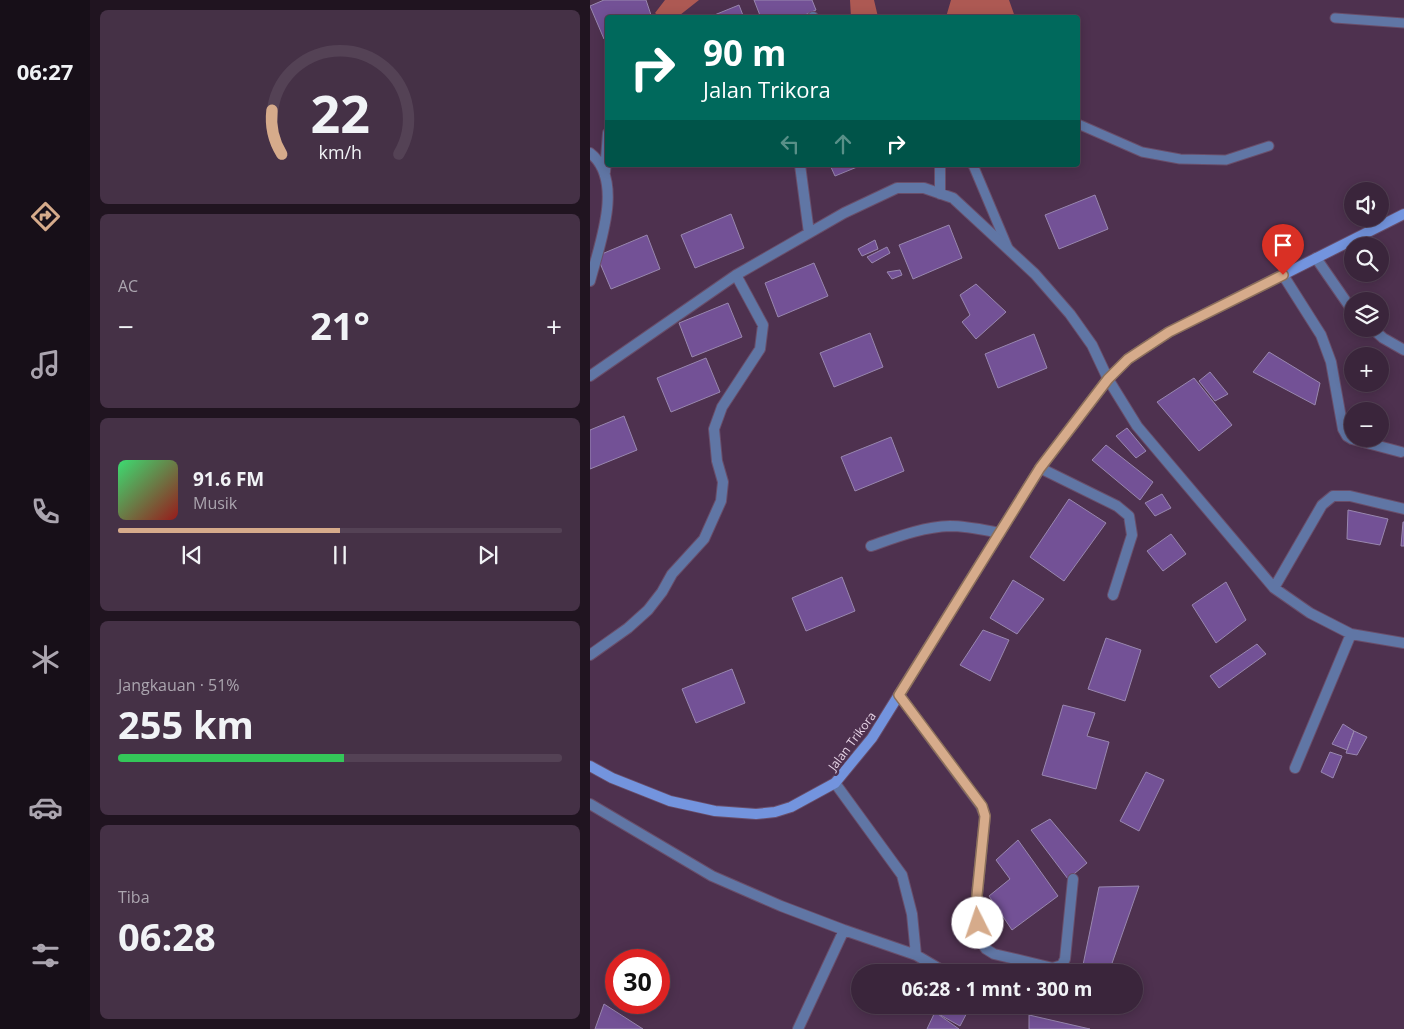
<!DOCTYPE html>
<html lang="id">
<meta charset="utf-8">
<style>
:root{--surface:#3a253b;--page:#453146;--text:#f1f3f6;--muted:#aba5af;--line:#544255;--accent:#d6ab8b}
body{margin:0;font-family:"Open Sans",sans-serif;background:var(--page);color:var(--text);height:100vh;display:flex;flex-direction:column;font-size:19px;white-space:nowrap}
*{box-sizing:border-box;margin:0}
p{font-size:16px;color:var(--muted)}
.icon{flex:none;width:28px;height:28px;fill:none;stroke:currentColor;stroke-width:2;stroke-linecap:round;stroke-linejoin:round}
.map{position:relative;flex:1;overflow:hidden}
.details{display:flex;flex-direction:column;gap:10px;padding:10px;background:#201420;width:500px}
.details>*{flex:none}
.top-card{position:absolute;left:15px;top:15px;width:475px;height:152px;border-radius:5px;box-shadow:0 2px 12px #0003,0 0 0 1px var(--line);background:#00695c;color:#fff;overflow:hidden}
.controls{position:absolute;left:754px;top:182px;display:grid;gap:10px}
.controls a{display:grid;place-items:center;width:45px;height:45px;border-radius:50%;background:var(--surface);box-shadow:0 2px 12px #0003,0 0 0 1px var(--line);font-size:25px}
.speed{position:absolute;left:15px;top:949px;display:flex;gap:10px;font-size:25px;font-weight:700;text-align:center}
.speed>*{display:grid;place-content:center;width:65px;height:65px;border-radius:50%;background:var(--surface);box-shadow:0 2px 12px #0003,0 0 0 1px var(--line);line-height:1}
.speed .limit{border:8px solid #d22;background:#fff;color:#111}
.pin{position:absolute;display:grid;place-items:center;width:42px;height:42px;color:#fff;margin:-51px -21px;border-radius:50% 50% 50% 0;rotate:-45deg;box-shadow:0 0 5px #0007}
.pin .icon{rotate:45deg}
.me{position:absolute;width:55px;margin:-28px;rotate:356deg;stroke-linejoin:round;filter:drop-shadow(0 0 4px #0008)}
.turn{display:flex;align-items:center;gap:18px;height:105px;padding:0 15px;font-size:22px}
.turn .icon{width:65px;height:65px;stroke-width:2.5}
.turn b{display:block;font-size:35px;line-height:42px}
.lanes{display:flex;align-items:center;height:48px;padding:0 15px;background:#0003;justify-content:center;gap:25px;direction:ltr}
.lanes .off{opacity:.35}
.big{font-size:38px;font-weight:700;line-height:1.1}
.details .widget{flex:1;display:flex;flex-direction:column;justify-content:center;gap:8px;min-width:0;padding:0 18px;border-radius:8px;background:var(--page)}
.details .dial{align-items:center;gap:0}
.dial svg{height:130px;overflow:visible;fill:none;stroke:var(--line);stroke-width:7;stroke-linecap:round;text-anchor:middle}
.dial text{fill:var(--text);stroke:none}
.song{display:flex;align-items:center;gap:15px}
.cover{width:60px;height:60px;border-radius:8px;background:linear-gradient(135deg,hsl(140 70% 55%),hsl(0 70% 35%))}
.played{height:5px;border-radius:2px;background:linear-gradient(90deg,var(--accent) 50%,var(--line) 50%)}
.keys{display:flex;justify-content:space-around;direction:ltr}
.heat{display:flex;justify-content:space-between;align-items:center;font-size:28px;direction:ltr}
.charge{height:8px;border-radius:4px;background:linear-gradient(90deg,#34c759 51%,var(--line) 0)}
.trip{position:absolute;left:261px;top:964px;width:292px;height:50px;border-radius:25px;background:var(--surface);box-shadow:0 2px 12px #0003,0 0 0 1px var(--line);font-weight:700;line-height:50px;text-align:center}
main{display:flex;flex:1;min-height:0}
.tabs{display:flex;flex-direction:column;width:90px;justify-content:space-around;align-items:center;background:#170f18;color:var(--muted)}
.tabs .icon{width:35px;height:35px}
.tabs .selected{color:var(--accent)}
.tabs b{font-size:22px;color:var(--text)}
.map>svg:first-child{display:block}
.forest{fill:#ad5953}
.building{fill:#735196;stroke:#9987af}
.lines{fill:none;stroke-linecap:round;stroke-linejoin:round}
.lane-casing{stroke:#694e6a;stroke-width:11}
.street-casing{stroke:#694e6a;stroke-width:12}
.secondary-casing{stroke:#694e6a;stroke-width:12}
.lane{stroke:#6076a5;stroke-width:9}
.street{stroke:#6076a5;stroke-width:10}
.secondary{stroke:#7394de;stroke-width:10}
.route-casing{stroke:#8b6f5a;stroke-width:12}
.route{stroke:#d6ab8b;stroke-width:9}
.labels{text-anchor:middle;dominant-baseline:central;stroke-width:5;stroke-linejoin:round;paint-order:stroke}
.street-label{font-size:12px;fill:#e5d3e5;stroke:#4e314f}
</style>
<main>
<nav class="tabs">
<b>06:27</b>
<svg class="icon selected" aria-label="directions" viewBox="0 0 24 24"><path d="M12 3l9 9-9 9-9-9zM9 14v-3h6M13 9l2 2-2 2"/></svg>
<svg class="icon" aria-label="music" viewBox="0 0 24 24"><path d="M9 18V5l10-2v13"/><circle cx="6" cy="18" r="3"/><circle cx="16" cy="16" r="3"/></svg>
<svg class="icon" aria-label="phone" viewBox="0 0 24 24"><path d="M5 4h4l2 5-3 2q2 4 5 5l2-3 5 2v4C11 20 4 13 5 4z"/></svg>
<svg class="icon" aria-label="climate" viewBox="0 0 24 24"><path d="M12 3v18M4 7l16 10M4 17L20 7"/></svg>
<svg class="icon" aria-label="car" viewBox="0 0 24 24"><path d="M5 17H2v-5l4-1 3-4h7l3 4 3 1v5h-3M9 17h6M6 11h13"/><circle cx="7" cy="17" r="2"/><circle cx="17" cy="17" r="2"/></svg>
<svg class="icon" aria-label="filters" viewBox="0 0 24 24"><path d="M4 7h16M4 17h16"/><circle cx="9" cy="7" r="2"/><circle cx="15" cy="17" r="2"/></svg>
</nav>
<section class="details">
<div class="widget dial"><svg viewBox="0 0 100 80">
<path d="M14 69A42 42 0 1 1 86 69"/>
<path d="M14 69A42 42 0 0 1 8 42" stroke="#d6ab8b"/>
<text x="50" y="56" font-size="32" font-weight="700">22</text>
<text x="50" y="72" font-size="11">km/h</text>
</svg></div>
<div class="widget"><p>AC</p>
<div class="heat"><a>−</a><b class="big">21°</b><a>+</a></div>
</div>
<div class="widget">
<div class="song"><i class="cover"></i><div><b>91.6 FM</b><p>Musik</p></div></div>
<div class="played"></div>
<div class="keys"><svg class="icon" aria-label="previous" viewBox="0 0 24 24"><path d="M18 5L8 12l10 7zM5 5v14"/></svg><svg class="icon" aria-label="pause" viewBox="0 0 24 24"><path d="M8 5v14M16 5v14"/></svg><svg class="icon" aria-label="next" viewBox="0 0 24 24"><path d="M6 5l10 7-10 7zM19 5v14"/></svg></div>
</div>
<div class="widget"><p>Jangkauan · 51%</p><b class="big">255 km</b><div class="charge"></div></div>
<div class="widget"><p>Tiba</p><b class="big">06:28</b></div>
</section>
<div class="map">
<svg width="814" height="1029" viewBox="0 0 814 1029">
<rect width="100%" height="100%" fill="#4e314f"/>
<path class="forest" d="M 75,0 L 109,0 L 90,15 L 91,17 L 70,17 L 65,13 Z
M 260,0 L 284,0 L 288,17 L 261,17 Z
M 361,0 L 419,0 L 425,17 L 356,17 Z"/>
<path class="building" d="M 14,0 L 56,0 L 62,18 L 18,18 L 18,38 L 14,39 L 0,6 Z
M 164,0 L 222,0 L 226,10 L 208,18 L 171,18 Z
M 149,5 L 154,18 L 117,18 Z
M 240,165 L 272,165 L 245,176 Z
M 505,195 L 518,229 L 469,249 L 455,215 Z
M 141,214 L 154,248 L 105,268 L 91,235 Z
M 359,225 L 372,258 L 323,279 L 309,245 Z
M 57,235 L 70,269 L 21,289 L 7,256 Z
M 285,240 L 288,249 L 272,256 L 268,249 Z
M 297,247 L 300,253 L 282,263 L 277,257 Z
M 224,263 L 238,296 L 188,317 L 175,283 Z
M 310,270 L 312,275 L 302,279 L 297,272 Z
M 386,284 L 416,312 L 386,339 L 372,322 L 380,315 L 370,295 Z
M 138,303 L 152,337 L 102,357 L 89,323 Z
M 280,333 L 293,367 L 244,387 L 230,353 Z
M 444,334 L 457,368 L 408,388 L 395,354 Z
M 679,352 L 730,383 L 725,405 L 663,372 Z
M 116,358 L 130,392 L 81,412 L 67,378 Z
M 620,372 L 638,394 L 625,401 L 609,381 Z
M 604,378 L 642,425 L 609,451 L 567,402 Z
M 34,416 L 47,450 L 0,469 L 0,430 Z
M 537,428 L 556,451 L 546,458 L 526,436 Z
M 301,437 L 314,471 L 265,491 L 251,457 Z
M 516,445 L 563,482 L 550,500 L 502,460 Z
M 572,494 L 581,508 L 565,516 L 555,503 Z
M 479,499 L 516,523 L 474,581 L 440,557 Z
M 758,510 L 798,519 L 790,545 L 757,539 Z
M 813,522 L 814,522 L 814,546 L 811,546 Z
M 581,534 L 596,554 L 573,571 L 557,551 Z
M 252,577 L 265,611 L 216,631 L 202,598 Z
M 423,580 L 454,599 L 427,634 L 400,618 Z
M 636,582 L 656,620 L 626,643 L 602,605 Z
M 393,630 L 419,640 L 400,681 L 370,665 Z
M 516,638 L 551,650 L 535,701 L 498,689 Z
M 667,644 L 676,654 L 629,688 L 620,676 Z
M 142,669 L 155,703 L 106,723 L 92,689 Z
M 473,705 L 505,713 L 497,736 L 519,742 L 506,789 L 452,775 Z
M 753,724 L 764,731 L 757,750 L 742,744 Z
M 764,731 L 777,737 L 767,755 L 756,753 Z
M 740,752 L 752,756 L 743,778 L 731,772 Z
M 556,772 L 574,780 L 549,831 L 530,821 Z
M 460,819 L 497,863 L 478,879 L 441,830 Z
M 428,840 L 468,896 L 422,930 L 399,896 L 420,879 L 406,860 Z
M 549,886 L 520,969 L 493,965 L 509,887 Z
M 14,1004 L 53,1029 L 5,1029 Z
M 349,1005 L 381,1005 L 370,1026 L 345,1012 Z
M 345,1012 L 369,1029 L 337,1029 Z
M 439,1015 L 500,1029 L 439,1029 Z"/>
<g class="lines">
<g class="lane-casing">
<path id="lane" d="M 745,18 L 814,23
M 488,124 L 552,152 L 590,159 L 636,160 L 679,146
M 383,165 L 418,248"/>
</g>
<g class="street-casing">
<path id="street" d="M 223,18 L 223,17
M 0,153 C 35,180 9,246 0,281
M 210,165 L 219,233
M 15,172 L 18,133
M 350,194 L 350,165
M 726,258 L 762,310
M 693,275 L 731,335 L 741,362 L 753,429 L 757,436 L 762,439 L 811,452
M 783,329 L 793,338 L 814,350
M 0,376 L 146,275 L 254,213 L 307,188 L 334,188 L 363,198 L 445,274 L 480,314 L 502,345 L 518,379 L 547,426 L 684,588 L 720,613 L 761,634 L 814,643
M 450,468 L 527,506 L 539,516 L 542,535 L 523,595
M 281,546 C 307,537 332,527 360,526 C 377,526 394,530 410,533
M 684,588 L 732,505 L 743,496 L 760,496 L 814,509
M 0,655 L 38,628 L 58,610 L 72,592 L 82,574 L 114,539 L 131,501 L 133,482 L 127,461 L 124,429 L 132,407 L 170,349 L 173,325 L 146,275
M 309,695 L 391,806 L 395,816 L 386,905 L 391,942 L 396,949 L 404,954 L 463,968 L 472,965 L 475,959 L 483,879
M 705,768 L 761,634
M 245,783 L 312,875 L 322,914 L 326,955
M 0,804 L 122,876 L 191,906 L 254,930 L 326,955 L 355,972
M 413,1005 L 416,1007
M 208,1029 L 254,930"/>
</g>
<g class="secondary-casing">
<path id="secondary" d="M 0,766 L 22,778 L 80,801 L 125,811 L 166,814 L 185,812 L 201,807 L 245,783 L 282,738 L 450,468 L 518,379 L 538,359 L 579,332 L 814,214"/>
</g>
<use href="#lane" class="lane"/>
<use href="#street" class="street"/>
<use href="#secondary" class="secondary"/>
</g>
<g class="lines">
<g class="route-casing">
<path id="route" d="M 388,923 L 386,905 L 395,816 L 392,806 L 309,695 L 450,468 L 518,379 L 538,359 L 579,332 L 693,275"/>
</g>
<use href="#route" class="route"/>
</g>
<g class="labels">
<g class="street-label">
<text transform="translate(262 741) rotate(-53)">Jalan Trikora</text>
</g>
</g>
</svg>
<div class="controls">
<a><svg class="icon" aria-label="sound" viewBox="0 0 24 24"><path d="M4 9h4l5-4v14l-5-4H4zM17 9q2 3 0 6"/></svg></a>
<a><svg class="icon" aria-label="search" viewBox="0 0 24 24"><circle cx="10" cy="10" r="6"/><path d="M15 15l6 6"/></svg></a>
<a><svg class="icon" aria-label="layers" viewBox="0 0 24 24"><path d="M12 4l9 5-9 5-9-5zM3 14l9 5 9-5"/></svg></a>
<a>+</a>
<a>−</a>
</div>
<div class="speed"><div class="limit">30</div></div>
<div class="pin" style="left:693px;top:275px;background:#d93025"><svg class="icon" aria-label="arrive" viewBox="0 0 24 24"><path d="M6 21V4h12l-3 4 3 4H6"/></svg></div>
<svg class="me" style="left:388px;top:923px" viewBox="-20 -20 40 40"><circle r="19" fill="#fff"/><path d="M0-13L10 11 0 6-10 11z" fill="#d6ab8b"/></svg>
<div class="trip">06:28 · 1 mnt · 300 m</div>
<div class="top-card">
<div class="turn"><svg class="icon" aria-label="right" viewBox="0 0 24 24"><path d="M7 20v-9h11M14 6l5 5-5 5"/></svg><div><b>90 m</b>Jalan Trikora</div></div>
<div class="lanes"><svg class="icon off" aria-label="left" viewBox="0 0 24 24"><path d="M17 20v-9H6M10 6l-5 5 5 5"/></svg><svg class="icon off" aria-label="ahead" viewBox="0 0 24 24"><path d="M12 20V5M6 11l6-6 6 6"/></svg><svg class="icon" aria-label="right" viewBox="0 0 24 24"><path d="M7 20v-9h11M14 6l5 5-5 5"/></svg></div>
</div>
</div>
</main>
